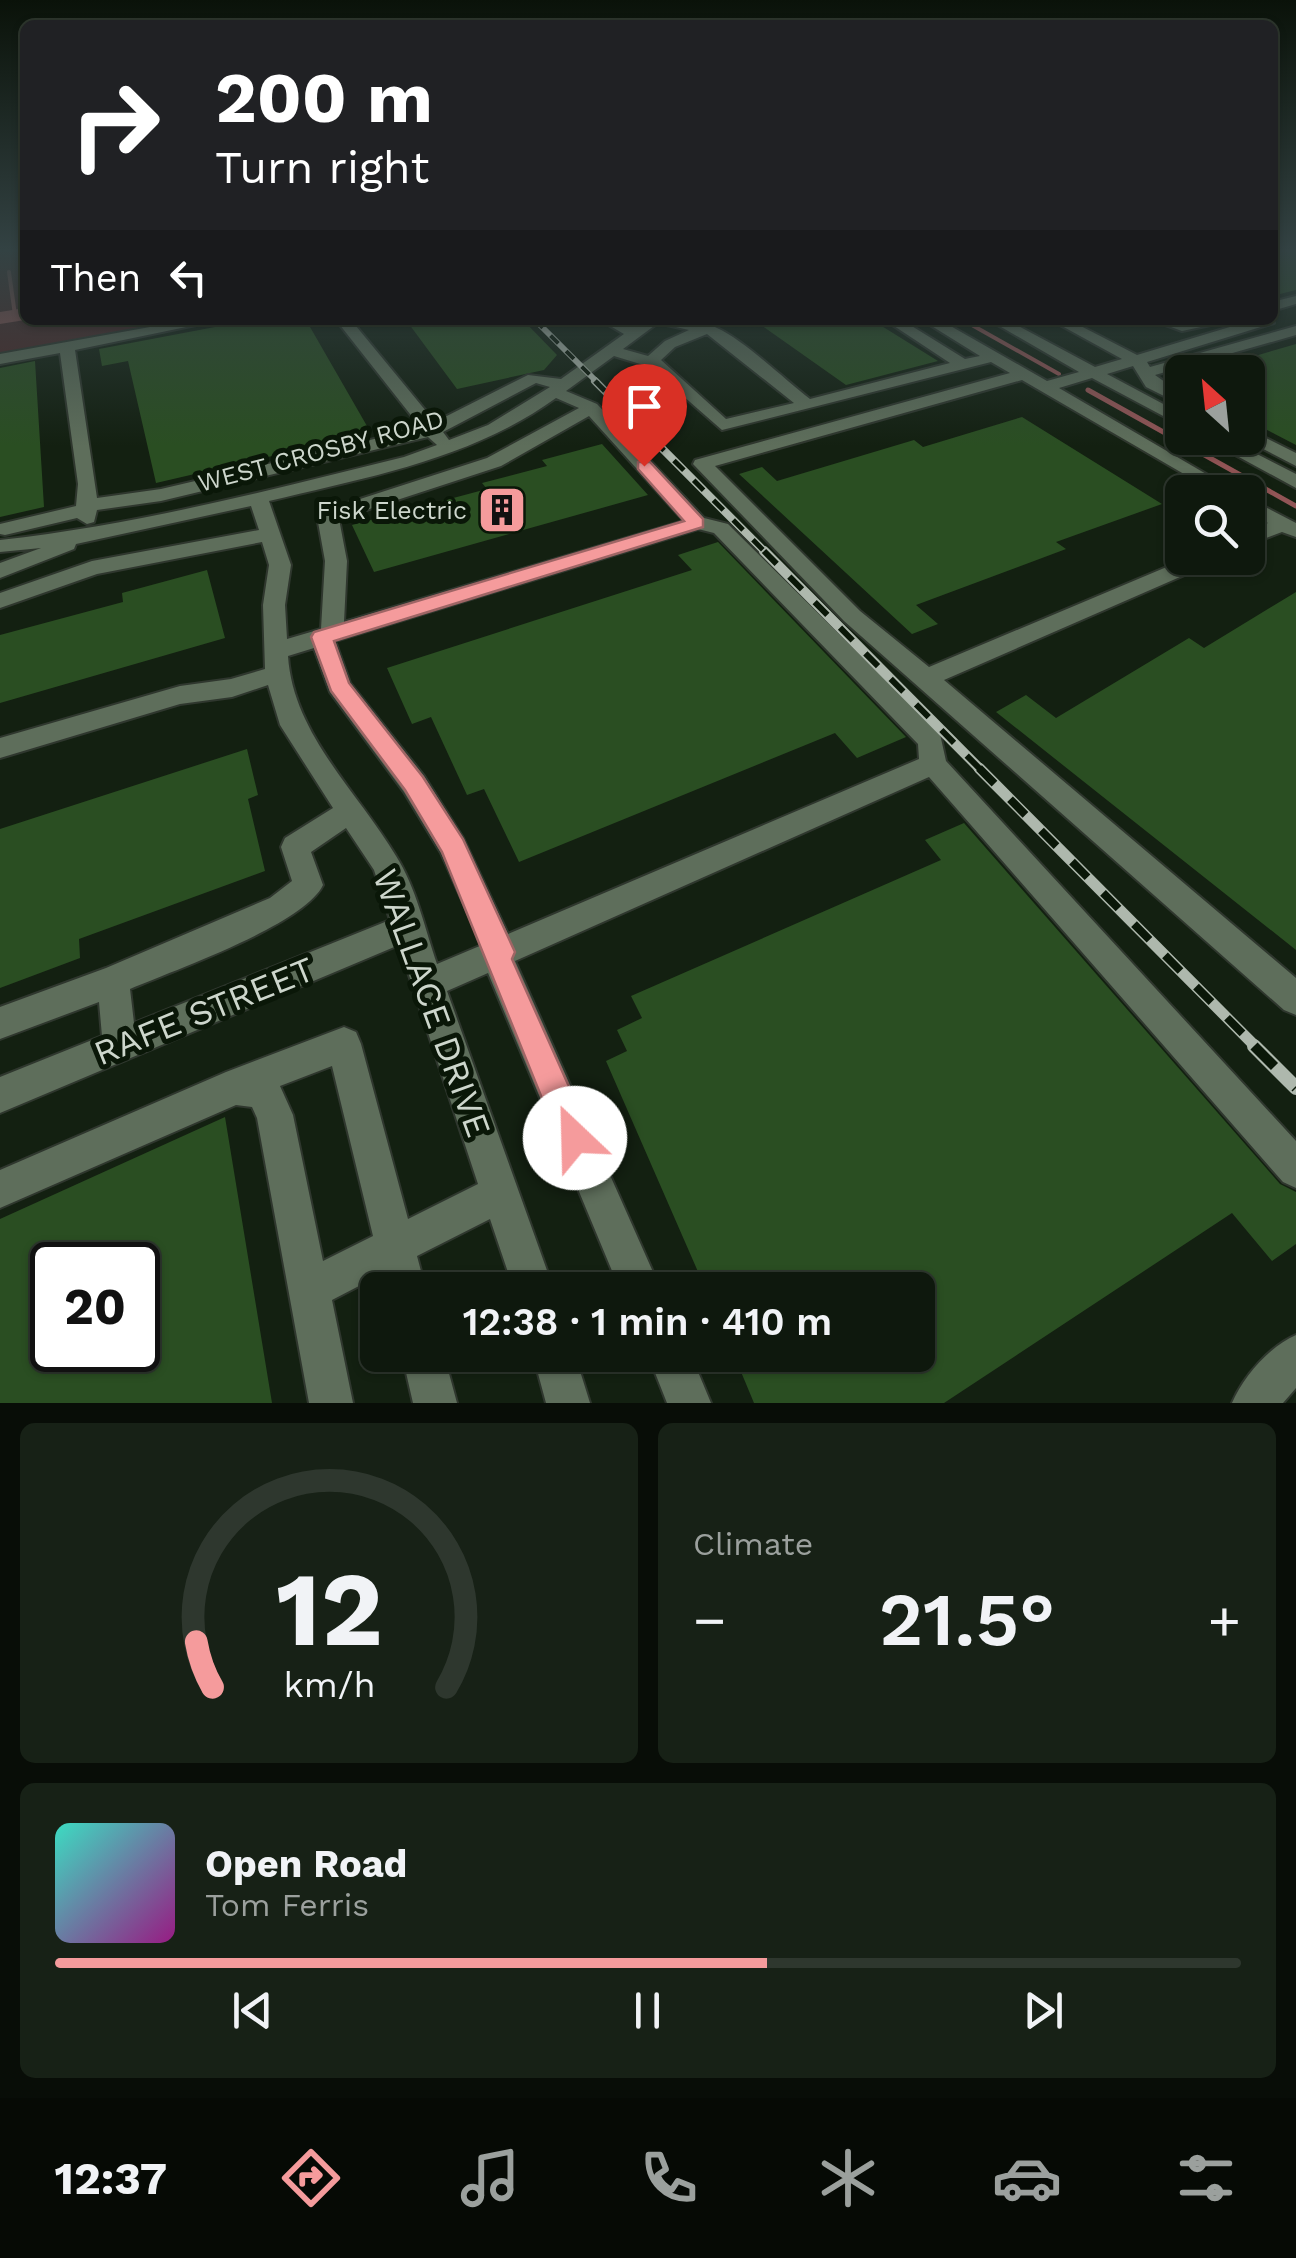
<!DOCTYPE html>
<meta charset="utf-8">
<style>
:root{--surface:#0e180d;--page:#172116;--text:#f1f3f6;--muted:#9ba09d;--line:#2e372e;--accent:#f59b9c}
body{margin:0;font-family:"Work Sans",sans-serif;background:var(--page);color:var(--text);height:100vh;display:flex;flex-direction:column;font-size:38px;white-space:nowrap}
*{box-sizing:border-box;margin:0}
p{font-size:32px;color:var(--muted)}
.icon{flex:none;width:55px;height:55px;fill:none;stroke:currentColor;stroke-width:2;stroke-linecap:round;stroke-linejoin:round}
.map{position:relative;height:1403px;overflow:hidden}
.drawer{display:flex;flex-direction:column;gap:20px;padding:20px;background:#080d07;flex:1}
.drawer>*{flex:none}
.guide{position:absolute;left:20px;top:20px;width:1258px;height:305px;border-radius:15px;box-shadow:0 2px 8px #0004,0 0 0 2px var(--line);background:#202124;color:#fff;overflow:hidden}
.needle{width:65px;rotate:333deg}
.tools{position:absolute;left:1165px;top:355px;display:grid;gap:20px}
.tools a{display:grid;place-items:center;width:100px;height:100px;border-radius:15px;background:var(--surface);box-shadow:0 2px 8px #0004,0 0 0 2px var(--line);font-size:50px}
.speed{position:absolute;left:30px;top:1242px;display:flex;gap:20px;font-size:50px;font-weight:700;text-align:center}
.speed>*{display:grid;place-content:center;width:130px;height:130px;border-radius:50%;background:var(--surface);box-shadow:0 2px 8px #0004,0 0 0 2px var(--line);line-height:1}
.speed .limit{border:5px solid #111;border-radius:15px;background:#fff;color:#111}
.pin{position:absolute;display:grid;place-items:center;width:85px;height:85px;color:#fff;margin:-102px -42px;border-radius:50% 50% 50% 0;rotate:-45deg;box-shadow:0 0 10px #0007}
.pin .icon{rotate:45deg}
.me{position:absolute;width:110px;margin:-55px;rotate:336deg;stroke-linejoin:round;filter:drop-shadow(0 0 8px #0008)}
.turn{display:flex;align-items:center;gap:35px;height:210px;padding:0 30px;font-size:45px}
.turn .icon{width:130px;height:130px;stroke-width:2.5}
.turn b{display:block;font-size:70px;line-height:85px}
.then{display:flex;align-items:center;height:95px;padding:0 30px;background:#0003;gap:20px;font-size:38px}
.big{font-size:75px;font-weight:600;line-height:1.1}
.drawer .card{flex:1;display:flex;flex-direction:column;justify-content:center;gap:15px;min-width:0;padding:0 35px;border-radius:15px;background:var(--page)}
.drawer .dial{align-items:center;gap:0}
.dial svg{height:260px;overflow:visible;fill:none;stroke:var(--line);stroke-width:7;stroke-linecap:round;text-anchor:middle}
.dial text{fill:var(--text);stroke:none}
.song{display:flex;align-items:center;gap:30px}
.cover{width:120px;height:120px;border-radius:15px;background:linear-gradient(135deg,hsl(170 70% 55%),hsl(310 70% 35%))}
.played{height:10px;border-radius:5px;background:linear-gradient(90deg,var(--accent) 60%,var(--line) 60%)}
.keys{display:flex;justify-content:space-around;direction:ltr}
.heat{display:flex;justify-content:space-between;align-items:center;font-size:55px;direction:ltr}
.drawer .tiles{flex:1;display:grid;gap:20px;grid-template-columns:1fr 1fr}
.card:last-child{grid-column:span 2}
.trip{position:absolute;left:360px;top:1272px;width:575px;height:100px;border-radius:15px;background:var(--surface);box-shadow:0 2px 8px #0004,0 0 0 2px var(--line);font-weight:600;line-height:100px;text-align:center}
.tab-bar{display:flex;height:160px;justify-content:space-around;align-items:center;background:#060a05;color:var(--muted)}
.tab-bar .icon{width:70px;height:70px}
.tab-bar .current{color:var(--accent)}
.tab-bar b{font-size:45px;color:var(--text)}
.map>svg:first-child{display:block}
.green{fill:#4e292a}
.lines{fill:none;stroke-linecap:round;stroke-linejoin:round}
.stream-far1{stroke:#925556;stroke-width:4}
.stream{stroke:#925556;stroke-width:5}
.river{fill:#925556;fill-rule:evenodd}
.building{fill:#2a4e22;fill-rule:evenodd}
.minor-casing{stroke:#2f372e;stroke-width:4}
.minor{fill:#5e6e5b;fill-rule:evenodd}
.rail-far4-casing{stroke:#aeb8ad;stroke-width:6}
.rail-far3-casing{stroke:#aeb8ad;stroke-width:8}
.rail-far2-casing{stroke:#aeb8ad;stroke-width:10}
.rail-far1-casing{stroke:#aeb8ad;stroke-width:11}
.rail-casing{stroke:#aeb8ad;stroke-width:14}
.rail-far4{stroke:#0a1708;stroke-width:4;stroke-dasharray:11;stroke-linecap:butt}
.rail-far3{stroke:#0a1708;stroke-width:5;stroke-dasharray:14;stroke-linecap:butt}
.rail-far2{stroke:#0a1708;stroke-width:6;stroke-dasharray:18;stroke-linecap:butt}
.rail-far1{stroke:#0a1708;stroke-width:8;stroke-dasharray:22;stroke-linecap:butt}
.rail{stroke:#0a1708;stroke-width:10;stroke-dasharray:29;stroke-linecap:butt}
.route{fill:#f59b9c;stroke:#9f6565;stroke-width:2.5}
.labels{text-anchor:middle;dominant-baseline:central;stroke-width:10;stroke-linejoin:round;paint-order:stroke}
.far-street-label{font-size:25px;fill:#cdd6cc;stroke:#0a1708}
.far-poi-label{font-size:25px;fill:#cdd6cc;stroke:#0a1708;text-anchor:end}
.near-street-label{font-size:35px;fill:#cdd6cc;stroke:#0a1708}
</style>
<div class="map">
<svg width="1296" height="1403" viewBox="0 0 1296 1403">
<rect width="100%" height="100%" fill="#132011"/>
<path class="green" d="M 0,250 L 25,250 L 25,320 L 186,320 L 0,354 Z"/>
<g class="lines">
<path class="stream-far1" d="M 9,272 L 15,315
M 963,320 L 1059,374"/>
<path class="stream" d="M 1088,390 L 1296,506"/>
<path class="river" d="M 25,308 L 25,320 L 0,324 L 0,312 Z"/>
</g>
<path class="building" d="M 1272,250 L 1296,250 L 1296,290 L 1272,296 Z
M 252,320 L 306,320 L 371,433 L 156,483 L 128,361 L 102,366 L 99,349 Z
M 406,320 L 523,320 L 557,355 L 544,370 L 457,389 Z
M 754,320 L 872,320 L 938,361 L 846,385 Z
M 1296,344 L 1296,445 L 1248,420 L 1248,372 L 1215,372 L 1214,368 Z
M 35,361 L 44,507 L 0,517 L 0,368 Z
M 1022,417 L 1162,504 L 1056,542 L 1066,549 L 916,605 L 938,624 L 912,634 L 739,474 L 762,467 L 777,481 L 914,440 L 923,447 Z
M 602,444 L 648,495 L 374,572 L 352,525 L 487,489 L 482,483 L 547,466 L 542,460 Z
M 718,542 L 906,737 L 857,758 L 835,733 L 519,862 L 484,789 L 467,795 L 431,717 L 412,724 L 387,668 L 692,570 L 678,555 Z
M 207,570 L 225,638 L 0,703 L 0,635 L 123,602 L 122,593 Z
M 1296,592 L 1296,950 L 996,712 L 1026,695 L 1056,718 L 1189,638 L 1204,648 Z
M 247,749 L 258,795 L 248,799 L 265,871 L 79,939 L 80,958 L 0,988 L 0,829 Z
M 964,823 L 1280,1184 L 1296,1192 L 1296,1244 L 1272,1261 L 1232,1213 L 944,1403 L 754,1403 L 734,1355 L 918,1355 L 918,1290 L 706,1290 L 606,1061 L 627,1051 L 617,1030 L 642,1018 L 631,996 L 941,860 L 925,840 Z
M 225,1117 L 272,1403 L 0,1403 L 0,1219 ZM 52,1265 L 138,1265 L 138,1350 L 52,1350 Z"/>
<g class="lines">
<g class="minor-casing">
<path id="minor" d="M 1296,296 L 1296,304 L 1272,311 L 1272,302 Z
M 1272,316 L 1274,323 L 1147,362 L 1150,367 L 1296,326 L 1296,335 L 1155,375 L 1182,394 L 1182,405 L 1146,387 L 1133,366 L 1107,374 L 1182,414 L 1182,426 L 1092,378 L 1059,388 L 1237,492 L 1215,492 L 1022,380 L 715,466 L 860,611 L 929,667 L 1188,558 L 1215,558 L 1212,563 L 944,680 L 1296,978 L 1296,1015 L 1284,1010 L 844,621 L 693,464 L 695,460 L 1010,373 L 991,362 L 722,430 L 650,367 L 614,356 L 566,391 L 597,404 L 704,518 L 728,524 L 940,734 L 946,761 L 1296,1141 L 1296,1188 L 1283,1182 L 929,777 L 515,961 L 661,1290 L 620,1290 L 488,973 L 447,991 L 554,1290 L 514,1290 L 490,1219 L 417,1256 L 426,1290 L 386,1290 L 382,1274 L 332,1300 L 353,1403 L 309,1403 L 257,1118 L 252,1107 L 236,1105 L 0,1208 L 0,1170 L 226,1072 L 344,1027 L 356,1032 L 361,1044 L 408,1219 L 478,1184 L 399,945 L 0,1113 L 0,1077 L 102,1036 L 99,1002 L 0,1039 L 0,1007 L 106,968 L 270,898 L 292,881 L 281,847 L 285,838 L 333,808 L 280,725 L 268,685 L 232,697 L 180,704 L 0,758 L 0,738 L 180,686 L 231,679 L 265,669 L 263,605 L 269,565 L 262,542 L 97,574 L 0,608 L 0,593 L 92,561 L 259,530 L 251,506 L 76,544 L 74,549 L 0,578 L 0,563 L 41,548 L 0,552 L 0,540 C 137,525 270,490 404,457 L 437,445 L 428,437 L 161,501 L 97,510 L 94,522 L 87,524 L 77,518 L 5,535 L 0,534 L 0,524 L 76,506 L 78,484 L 60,353 L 0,364 L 0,354 L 189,320 L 220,320 L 75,350 L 97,498 L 161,489 L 421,428 L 336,320 L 351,320 L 435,422 L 528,375 L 561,379 L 624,334 L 600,320 L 619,320 L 634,327 C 653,313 696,318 717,328 C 744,340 785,380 810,399 L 950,363 L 885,320 L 902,320 L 965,359 L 980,356 L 922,320 L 940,320 L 1047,381 L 1079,372 L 989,320 L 1007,320 L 1095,367 L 1122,359 L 1051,320 L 1069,320 L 1137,355 L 1253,320 L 1272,320 ZM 658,323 L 689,330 L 665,341 L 648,356 L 623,349 ZM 707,334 L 794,403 L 726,419 L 661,360 L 675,347 ZM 536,383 L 550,387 L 488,425 L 449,440 L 443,432 ZM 556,398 L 579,408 L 487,458 L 323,511 L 318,522 L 325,561 L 321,629 L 287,639 L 285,605 L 291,565 L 269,501 C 368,477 472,459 556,398 ZM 589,416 L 684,521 L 344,622 L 347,561 L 339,519 L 501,466 ZM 698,529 L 714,533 L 918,744 L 919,759 L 508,934 L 463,838 L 424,776 L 350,683 L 335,641 ZM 314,648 L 330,692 L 404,792 L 441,853 L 482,945 L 437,964 C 425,929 416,887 396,856 C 358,792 293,734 288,656 ZM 346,828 L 374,870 L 390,920 L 134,1023 L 130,989 C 174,970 304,925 323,885 L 311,852 ZM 332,1066 L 373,1236 L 323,1261 L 293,1115 L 280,1086 Z
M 1152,320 L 1218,320 L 1220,323 L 1182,331 Z
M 1248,429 L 1296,453 L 1296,466 L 1242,438 L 1248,438 Z
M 1204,438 L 1226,438 L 1296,474 L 1296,488 Z
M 1248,498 L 1296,523 L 1296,537 L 1282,532 L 1248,545 L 1248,532 L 1268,523 L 1248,512 Z
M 1296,1335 L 1296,1388 L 1283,1403 L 1232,1403 C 1243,1377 1270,1346 1296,1335 Z
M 402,1355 L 444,1355 L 457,1403 L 413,1403 Z
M 533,1355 L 575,1355 L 590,1403 L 546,1403 Z
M 648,1355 L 691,1355 L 711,1403 L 667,1403 Z"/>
</g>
<use href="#minor" class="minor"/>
<g class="rail-far4-casing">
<path id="rail-far4" d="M 535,320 L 598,383"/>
</g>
<g class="rail-far3-casing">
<path id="rail-far3" d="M 595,381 L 766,553"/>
</g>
<g class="rail-far2-casing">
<path id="rail-far2" d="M 764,551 L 981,770"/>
</g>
<g class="rail-far1-casing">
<path id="rail-far1" d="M 979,768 L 1257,1048"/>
</g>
<g class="rail-casing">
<path id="rail" d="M 1254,1046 L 1296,1088"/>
</g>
<use href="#rail-far4" class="rail-far4"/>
<use href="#rail-far3" class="rail-far3"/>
<use href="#rail-far2" class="rail-far2"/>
<use href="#rail-far1" class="rail-far1"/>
<use href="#rail" class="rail"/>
</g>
<linearGradient id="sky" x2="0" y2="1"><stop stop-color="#0a1209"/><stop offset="0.56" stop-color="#334243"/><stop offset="1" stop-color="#334243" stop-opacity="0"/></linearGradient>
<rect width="1296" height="446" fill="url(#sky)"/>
<path class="route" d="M 638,462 L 650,462 L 703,519 L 703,527 L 334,641 L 349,683 L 423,777 L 463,839 L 515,952 L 512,959 L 592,1138 L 587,1150 L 575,1154 L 563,1150 L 442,852 L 405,790 L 331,691 L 311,637 L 314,632 L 684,521 L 638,469 Z"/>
<defs>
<g id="building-square" transform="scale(2.5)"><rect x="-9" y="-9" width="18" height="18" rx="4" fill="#f59b9c" stroke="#0a1708"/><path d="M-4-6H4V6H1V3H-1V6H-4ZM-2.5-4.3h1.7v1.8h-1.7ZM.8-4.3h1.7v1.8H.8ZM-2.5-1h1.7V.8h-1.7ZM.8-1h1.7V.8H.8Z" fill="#111"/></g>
</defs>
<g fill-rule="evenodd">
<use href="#building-square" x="502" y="510"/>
</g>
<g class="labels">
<g class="far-street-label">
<text transform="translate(321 451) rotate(-15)">WEST CROSBY ROAD</text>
</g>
<g class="far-poi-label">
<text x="467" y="510">Fisk Electric</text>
</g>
<g class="near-street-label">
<text transform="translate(432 1003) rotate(70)">WALLACE DRIVE</text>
<text transform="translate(204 1011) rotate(-22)">RAFE STREET</text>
</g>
</g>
</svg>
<div class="tools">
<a><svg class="needle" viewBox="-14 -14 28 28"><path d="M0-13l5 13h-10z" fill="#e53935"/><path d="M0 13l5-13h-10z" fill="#9ba09d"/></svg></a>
<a><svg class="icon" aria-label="search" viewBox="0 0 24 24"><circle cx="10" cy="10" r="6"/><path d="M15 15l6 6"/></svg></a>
</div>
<div class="speed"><div class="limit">20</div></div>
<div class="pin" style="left:644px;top:466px;background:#d93025"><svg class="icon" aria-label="arrive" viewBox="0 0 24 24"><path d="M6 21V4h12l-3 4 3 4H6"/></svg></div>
<svg class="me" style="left:575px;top:1138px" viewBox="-20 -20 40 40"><circle r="19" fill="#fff"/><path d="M0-13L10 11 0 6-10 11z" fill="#f59b9c"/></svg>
<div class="trip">12:38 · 1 min · 410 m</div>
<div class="guide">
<div class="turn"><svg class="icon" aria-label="right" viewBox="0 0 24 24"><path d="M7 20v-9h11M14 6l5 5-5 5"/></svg><div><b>200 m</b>Turn right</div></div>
<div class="then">Then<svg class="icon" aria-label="left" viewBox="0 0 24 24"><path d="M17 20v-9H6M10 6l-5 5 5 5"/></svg></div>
</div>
</div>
<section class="drawer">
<div class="tiles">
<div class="card dial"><svg viewBox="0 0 100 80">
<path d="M14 69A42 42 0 1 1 86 69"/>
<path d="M14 69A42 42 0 0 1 9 55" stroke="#f59b9c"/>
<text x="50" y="56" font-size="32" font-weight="700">12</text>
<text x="50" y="72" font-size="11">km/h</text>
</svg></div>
<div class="card"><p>Climate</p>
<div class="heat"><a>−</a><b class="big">21.5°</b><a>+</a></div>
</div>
<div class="card">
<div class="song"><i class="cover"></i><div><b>Open Road</b><p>Tom Ferris</p></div></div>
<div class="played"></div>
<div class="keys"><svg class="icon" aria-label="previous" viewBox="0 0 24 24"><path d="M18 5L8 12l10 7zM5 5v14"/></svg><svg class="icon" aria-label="pause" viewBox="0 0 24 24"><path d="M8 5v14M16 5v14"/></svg><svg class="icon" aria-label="next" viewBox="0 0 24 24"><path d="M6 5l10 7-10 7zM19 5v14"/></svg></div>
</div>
</div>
</section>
<nav class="tab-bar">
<b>12:37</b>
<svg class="icon current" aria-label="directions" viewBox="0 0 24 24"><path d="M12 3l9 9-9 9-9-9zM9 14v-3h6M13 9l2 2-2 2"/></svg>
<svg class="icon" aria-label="music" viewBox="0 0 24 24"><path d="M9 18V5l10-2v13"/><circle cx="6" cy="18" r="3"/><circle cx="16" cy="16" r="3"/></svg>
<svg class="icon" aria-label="phone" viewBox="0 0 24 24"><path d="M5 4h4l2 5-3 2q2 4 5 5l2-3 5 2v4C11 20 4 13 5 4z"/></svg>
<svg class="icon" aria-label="climate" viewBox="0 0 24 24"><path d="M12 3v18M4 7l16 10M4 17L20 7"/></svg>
<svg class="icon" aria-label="car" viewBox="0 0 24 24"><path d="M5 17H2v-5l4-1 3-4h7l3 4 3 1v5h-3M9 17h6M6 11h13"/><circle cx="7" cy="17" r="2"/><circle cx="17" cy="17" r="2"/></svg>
<svg class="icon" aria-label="filters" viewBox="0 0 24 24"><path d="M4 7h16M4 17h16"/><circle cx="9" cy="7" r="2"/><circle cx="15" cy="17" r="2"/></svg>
</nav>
